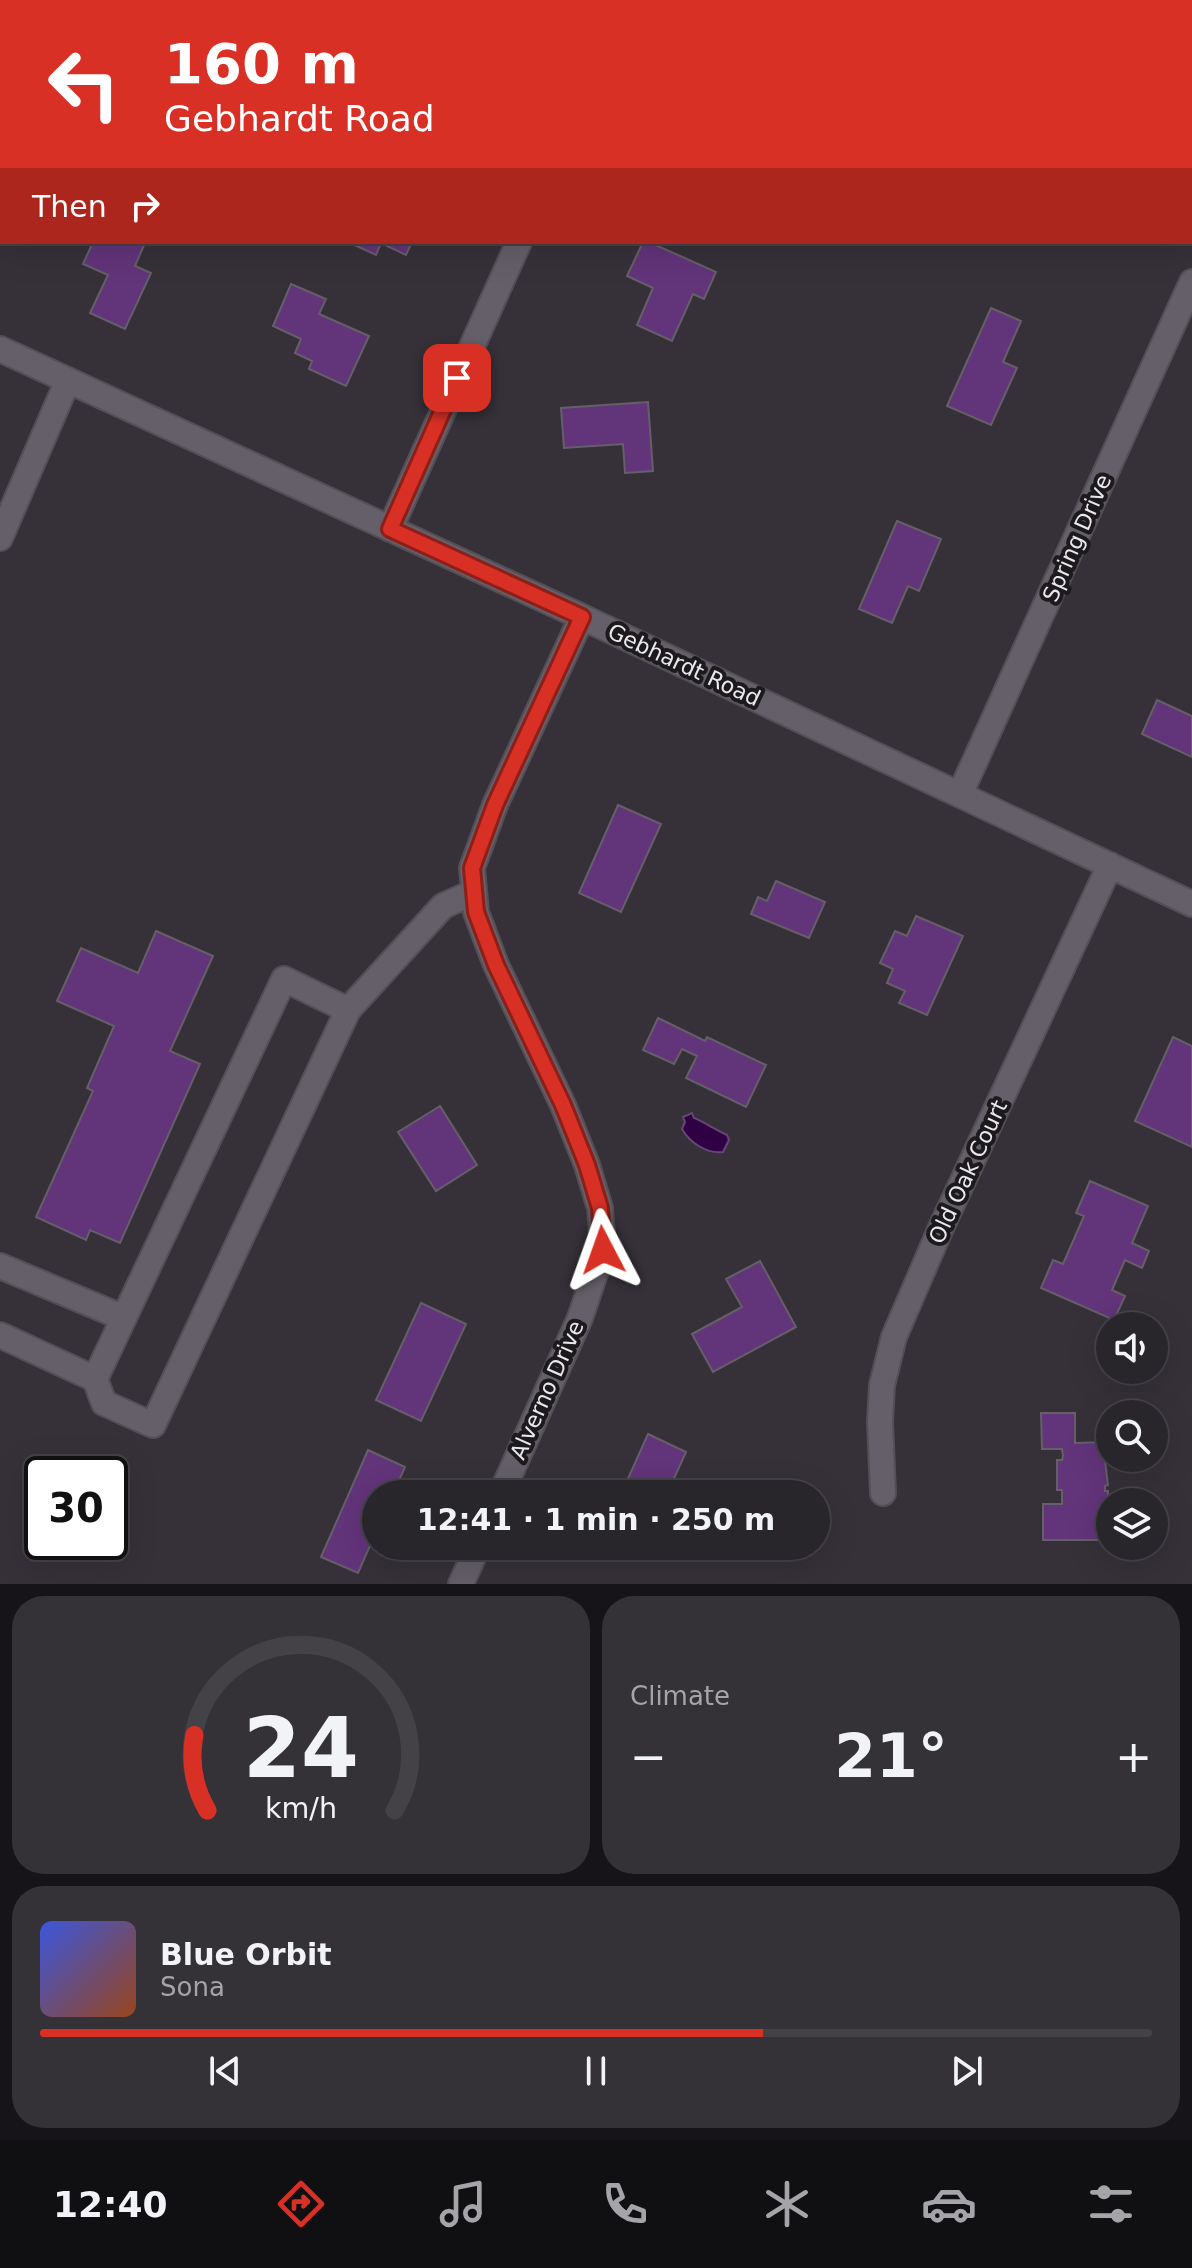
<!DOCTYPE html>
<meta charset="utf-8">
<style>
:root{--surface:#28252b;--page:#343137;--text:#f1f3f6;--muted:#a5a5a9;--line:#444247;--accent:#d93025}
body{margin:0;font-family:"DejaVu Sans",sans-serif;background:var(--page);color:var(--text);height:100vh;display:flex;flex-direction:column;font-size:30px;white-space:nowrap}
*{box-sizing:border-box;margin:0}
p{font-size:26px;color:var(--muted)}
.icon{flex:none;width:44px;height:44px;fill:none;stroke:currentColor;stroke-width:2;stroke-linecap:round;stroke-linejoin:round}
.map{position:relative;height:1584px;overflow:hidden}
.drawer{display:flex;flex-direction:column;gap:12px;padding:12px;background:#161418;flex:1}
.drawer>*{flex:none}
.guide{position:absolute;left:0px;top:0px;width:1192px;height:244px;box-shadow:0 8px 32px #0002,0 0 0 2px var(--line);background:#d93025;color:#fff;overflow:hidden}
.controls{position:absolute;left:1096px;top:1312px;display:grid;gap:16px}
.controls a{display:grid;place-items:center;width:72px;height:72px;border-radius:50%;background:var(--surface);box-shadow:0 8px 32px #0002,0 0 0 2px var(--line);font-size:40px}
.speed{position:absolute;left:24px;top:1456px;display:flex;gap:16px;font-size:40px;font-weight:700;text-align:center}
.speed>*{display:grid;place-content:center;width:104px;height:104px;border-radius:50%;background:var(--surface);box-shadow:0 8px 32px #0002,0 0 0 2px var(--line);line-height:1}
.speed .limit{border:4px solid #111;border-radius:12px;background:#fff;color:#111}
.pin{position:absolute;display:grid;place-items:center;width:68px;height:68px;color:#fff;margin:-34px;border-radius:16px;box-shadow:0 4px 12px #0006}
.me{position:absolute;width:88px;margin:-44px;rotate:356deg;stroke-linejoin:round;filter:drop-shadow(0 0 6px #0008)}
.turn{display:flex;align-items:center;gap:28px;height:168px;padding:0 32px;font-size:36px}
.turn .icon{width:104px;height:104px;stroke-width:2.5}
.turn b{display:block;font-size:56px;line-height:68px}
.then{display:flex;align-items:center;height:76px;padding:0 32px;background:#0003;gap:16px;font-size:30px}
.big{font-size:60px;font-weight:700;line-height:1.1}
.drawer .tile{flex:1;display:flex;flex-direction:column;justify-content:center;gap:12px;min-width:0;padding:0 28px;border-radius:32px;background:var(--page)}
.drawer .dial{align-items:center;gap:0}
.dial svg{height:208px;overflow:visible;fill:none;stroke:var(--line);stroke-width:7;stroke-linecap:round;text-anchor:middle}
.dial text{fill:var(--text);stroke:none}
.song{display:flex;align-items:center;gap:24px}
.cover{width:96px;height:96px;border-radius:12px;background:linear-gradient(135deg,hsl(230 70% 55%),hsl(20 70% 35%))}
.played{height:8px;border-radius:4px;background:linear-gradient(90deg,var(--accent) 65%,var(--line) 65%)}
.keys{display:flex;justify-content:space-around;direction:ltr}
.heat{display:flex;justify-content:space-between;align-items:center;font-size:44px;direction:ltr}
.drawer .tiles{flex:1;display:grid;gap:12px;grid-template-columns:1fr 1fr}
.tile:last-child{grid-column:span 2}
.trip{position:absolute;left:362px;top:1480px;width:468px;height:80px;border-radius:40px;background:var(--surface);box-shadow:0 8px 32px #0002,0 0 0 2px var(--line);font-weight:700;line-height:80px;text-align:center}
.tabs{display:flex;height:128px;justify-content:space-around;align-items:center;background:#100f11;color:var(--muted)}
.tabs .icon{width:56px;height:56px}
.tabs .active{color:var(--accent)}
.tabs b{font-size:36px;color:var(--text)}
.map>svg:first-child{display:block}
.water{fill:#2f0044;stroke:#674677;stroke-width:2}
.building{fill:#62347a;stroke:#655f68;stroke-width:2}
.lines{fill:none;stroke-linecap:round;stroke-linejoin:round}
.minor-casing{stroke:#534f55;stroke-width:28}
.minor{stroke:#645f68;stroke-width:24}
.route-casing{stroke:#8d1f18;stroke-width:20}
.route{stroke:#d93025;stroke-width:14}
.labels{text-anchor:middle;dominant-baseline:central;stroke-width:8;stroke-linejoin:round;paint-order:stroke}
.street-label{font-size:22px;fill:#ebe8ed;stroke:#1c1a1d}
</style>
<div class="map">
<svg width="1192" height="1584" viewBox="0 0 1192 1584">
<rect width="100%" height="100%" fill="#363139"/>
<path class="water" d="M 692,1113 L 694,1118 C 697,1118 719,1132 727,1135 L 729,1140 L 723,1152 C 707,1154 690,1143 682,1129 L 685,1122 L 683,1117 Z"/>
<path class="building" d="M 93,242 L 145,243 L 135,266 L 151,273 L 125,329 L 90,313 L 108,275 L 83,264 Z
M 348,242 L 412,242 L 406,255 L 381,243 L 376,255 Z
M 643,242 L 649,242 L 716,272 L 704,299 L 693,294 L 672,341 L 637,325 L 653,288 L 627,276 Z
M 291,284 L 326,299 L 319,314 L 369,336 L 346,386 L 309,369 L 312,361 L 295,353 L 301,339 L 273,326 Z
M 991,308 L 1021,321 L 1003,362 L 1017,368 L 991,425 L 947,406 Z
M 648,402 L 653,471 L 625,473 L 623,444 L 564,448 L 561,408 Z
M 897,521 L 941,539 L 919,591 L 908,586 L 892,623 L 859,609 Z
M 1157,700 L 1192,716 L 1192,757 L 1142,734 Z
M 618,805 L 661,824 L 621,912 L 579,893 Z
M 776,881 L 825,902 L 809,938 L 751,914 L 758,897 L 767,901 Z
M 916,916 L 963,936 L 927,1015 L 899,1003 L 905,991 L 887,983 L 893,969 L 880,963 L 895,931 L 907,936 Z
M 156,931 L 213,956 L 170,1051 L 200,1064 L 120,1243 L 90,1230 L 86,1240 L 36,1217 L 93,1091 L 87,1088 L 114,1026 L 57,1001 L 81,948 L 138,973 Z
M 658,1018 L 705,1041 L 707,1037 L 766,1065 L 746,1107 L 686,1078 L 697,1056 L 682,1049 L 674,1064 L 643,1050 Z
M 1173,1037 L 1192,1046 L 1192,1147 L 1135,1121 Z
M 440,1106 L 477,1165 L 436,1191 L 398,1132 Z
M 1090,1181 L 1148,1206 L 1132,1243 L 1149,1251 L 1142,1268 L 1125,1260 L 1112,1290 L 1125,1296 L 1114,1320 L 1041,1288 L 1053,1260 L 1063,1264 L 1084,1216 L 1076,1213 Z
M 760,1261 L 796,1327 L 713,1372 L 692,1334 L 742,1307 L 726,1279 Z
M 421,1303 L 466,1324 L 421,1421 L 376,1400 Z
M 1041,1413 L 1075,1413 L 1075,1443 L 1107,1442 L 1107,1461 L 1105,1461 L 1108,1485 L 1105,1486 L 1105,1491 L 1108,1491 L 1108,1495 L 1120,1495 L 1120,1502 L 1110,1502 L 1108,1540 L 1043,1540 L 1043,1504 L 1062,1504 L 1062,1490 L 1057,1490 L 1057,1460 L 1062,1460 L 1063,1456 L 1062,1449 L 1042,1449 Z
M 648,1434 L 686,1452 L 667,1494 L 621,1494 Z
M 368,1450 L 405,1467 L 393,1494 L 376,1494 L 376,1532 L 358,1573 L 321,1557 Z
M 611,1546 L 644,1546 L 638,1558 Z"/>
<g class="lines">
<g class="minor-casing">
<path id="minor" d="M 620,2 L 620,0
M 0,120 L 2,115
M 0,349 L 582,617 L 1192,904
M 390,529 L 519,242
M 0,538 L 68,380
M 960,794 L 1192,282
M 348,1010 L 153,1425 L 104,1403 L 95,1379 L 284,979 L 348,1010 L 443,906 L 474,892
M 0,1266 L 124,1318
M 0,1335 L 95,1379
M 883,1493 L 880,1421 L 882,1385 L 894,1337 L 940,1230 L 1110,865
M 501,1494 L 580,1318 L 603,1250 L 600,1208 L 587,1165 L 563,1105 L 496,965 L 476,912 L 472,868 L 495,805 L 582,617
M 461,1584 L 478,1546"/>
</g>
<use href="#minor" class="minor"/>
</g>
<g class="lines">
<g class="route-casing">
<path id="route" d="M 457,378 L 390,529 L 582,617 L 495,805 L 472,868 L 476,912 L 496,965 L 563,1105 L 587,1165 L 600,1208 L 603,1250"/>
</g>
<use href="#route" class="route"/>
</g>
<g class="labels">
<g class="street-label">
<text transform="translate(1077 538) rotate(-66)">Spring Drive</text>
<text transform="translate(684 665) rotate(25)">Gebhardt Road</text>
<text transform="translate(968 1172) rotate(-65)">Old Oak Court</text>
<text transform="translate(547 1390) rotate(-66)">Alverno Drive</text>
</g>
</g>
</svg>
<div class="controls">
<a><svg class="icon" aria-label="sound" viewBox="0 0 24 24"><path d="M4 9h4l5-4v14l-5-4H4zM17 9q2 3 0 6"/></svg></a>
<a><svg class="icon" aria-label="search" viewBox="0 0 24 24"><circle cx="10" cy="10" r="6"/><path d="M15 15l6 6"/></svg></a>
<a><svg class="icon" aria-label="layers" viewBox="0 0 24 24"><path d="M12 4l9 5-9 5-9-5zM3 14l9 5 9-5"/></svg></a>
</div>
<div class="speed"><div class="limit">30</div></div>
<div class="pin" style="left:457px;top:378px;background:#d93025"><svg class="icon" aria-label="arrive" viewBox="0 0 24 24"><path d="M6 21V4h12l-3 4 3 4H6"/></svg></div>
<svg class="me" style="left:603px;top:1250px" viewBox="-20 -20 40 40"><path d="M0-17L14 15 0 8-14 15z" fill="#d93025" stroke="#fff" stroke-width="4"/></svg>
<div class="trip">12:41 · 1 min · 250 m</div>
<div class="guide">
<div class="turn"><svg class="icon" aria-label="left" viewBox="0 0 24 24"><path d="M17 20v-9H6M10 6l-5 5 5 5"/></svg><div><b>160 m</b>Gebhardt Road</div></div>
<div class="then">Then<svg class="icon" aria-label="right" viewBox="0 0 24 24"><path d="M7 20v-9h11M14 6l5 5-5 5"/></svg></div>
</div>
</div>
<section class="drawer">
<div class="tiles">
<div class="tile dial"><svg viewBox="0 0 100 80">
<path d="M14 69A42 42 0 1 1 86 69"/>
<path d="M14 69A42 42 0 0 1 9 40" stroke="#d93025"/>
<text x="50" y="56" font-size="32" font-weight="700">24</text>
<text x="50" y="72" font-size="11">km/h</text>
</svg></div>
<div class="tile"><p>Climate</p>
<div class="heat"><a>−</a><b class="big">21°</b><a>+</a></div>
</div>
<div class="tile">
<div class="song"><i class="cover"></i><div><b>Blue Orbit</b><p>Sona</p></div></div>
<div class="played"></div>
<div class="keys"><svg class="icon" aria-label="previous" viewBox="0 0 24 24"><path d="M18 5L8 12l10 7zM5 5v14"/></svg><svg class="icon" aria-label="pause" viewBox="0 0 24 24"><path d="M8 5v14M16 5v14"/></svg><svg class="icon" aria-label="next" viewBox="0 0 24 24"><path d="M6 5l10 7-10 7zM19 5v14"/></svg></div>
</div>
</div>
</section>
<nav class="tabs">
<b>12:40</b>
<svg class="icon active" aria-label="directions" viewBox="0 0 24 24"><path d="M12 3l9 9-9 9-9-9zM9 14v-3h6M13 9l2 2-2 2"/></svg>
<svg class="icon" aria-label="music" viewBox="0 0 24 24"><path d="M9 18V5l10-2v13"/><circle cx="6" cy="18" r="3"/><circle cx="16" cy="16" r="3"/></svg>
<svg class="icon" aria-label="phone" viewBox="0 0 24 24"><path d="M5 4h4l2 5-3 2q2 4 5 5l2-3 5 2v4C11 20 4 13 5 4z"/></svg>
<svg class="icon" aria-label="climate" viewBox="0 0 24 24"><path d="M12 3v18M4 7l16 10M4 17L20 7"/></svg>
<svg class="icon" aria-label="car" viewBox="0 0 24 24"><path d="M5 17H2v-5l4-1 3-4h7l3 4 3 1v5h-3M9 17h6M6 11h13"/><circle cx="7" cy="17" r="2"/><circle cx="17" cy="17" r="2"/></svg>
<svg class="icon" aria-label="filters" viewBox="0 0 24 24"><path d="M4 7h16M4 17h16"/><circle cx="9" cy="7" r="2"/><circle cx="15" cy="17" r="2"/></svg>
</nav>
